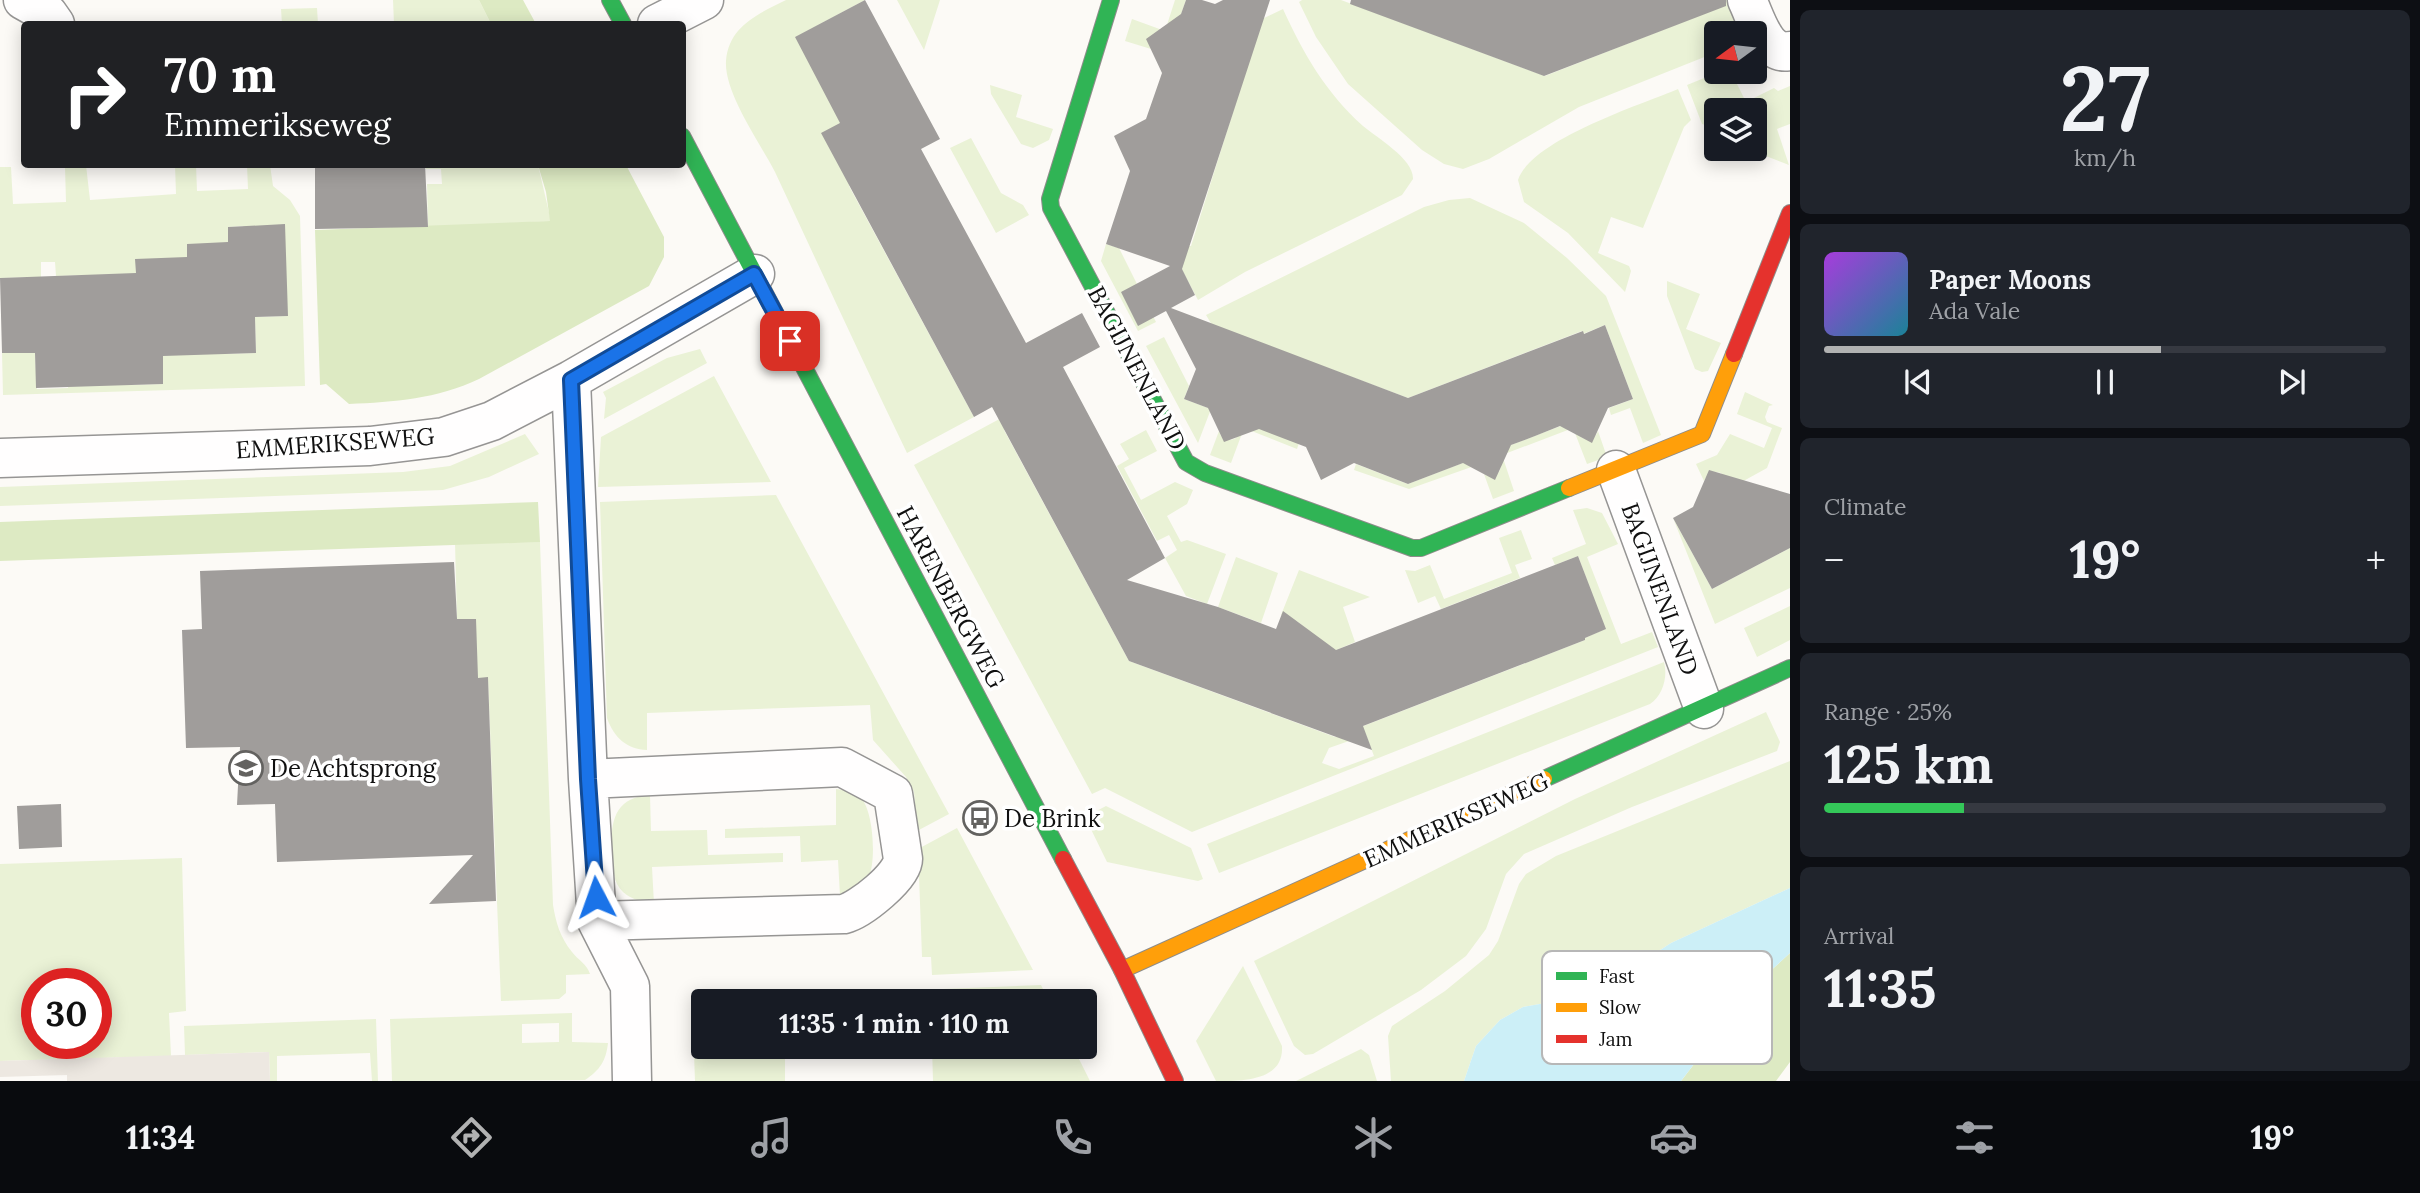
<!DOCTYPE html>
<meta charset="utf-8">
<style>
:root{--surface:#171b24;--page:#20242c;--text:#f1f3f6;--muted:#9ea1a6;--line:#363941;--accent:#b1b2b2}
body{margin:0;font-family:Lora,serif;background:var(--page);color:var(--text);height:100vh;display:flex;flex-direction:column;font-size:26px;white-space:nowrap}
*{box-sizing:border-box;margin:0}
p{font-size:23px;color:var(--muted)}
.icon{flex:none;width:38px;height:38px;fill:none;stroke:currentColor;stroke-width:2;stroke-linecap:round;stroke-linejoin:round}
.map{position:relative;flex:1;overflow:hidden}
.details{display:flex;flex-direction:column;gap:10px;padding:10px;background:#0d0f14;width:630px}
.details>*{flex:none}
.guide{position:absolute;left:21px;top:21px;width:665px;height:147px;border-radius:7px;box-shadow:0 4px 18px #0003;background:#202124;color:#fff;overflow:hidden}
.needle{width:46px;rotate:255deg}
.controls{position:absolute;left:1704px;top:21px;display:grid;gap:14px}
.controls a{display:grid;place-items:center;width:63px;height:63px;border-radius:7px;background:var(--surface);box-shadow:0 4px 18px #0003;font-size:35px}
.speed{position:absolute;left:21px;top:968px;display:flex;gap:14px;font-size:35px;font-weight:700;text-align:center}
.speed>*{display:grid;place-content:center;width:91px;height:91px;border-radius:50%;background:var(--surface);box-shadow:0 4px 18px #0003;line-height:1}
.speed .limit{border:10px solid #d22;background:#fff;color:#111}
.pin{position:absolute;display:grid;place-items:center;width:60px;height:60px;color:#fff;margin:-30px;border-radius:14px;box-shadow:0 4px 10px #0006}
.me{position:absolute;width:77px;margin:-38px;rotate:356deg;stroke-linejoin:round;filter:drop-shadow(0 0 5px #0008)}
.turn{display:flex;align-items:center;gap:24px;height:147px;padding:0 28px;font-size:32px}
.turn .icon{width:91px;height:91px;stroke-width:2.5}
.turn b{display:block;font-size:49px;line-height:60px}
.big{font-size:52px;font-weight:700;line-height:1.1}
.details .widget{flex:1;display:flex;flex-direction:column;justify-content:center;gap:10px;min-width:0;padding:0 24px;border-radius:10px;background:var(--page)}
.details .dial{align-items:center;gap:0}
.dial b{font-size:91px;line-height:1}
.song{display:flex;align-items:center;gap:21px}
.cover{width:84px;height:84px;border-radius:10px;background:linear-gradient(135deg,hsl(280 70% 55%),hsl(190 70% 35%))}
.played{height:7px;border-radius:4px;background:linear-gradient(90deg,var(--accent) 60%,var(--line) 60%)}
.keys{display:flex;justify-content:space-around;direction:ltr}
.heat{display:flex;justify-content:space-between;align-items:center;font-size:38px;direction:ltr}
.charge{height:10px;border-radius:5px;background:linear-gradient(90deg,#34c759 25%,var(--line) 0)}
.trip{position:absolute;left:691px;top:989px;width:406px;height:70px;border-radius:7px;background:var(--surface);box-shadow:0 4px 18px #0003;font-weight:700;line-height:70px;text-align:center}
.tabs{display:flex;height:112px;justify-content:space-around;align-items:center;background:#090b0e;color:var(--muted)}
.tabs .icon{width:49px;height:49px}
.tabs .selected{color:var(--accent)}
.tabs b{font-size:32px;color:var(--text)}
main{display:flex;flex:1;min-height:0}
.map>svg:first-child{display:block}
.green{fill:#eaf2d6;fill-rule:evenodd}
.forest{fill:#ddeac3}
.plaza{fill:#ede8e1}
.water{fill:#cceff7}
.building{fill:#a09d9b}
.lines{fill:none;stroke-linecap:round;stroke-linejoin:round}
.street-casing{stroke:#969594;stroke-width:41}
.fast-casing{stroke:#8d8c8a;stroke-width:18}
.slow-casing{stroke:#8d8c8a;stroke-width:18}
.jam-casing{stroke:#8d8c8a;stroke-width:18}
.street{stroke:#fffefe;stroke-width:38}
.fast{stroke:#30b455;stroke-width:16}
.slow{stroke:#ff9f0a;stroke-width:16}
.jam{stroke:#e5322d;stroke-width:16}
.route-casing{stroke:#114b97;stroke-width:18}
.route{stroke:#1a73e8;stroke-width:12}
.labels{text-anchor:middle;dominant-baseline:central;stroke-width:7;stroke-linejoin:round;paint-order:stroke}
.street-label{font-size:24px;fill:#101010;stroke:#fff}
.poi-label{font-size:24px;fill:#101010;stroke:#fff;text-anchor:start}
.key{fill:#fff;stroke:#b7b7b7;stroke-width:2}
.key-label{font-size:19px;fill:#101010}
</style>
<main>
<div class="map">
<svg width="1790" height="1081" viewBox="0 0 1790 1081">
<rect width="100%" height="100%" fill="#fcfaf6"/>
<path class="green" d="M 393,0 L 479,0 L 491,24 L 394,24 Z
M 786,0 L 865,0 L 796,37 L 868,176 L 849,186 L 974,417 L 907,453 C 862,360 819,266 775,172 C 760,143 724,93 726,61 C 729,26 758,14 786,0 Z
M 897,0 L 940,0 L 924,50 Z
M 1175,0 L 1186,0 L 1173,37 L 1156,32 L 1149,45 L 1151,49 L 1125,41 L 1132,19 L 1165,31 Z
M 1302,0 L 1341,0 L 1545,76 L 1698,16 L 1717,0 L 1729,0 L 1747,33 L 1717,33 L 1717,52 L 1579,107 L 1489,159 L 1463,169 L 1444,164 L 1422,150 L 1348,84 L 1316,37 L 1299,2 Z
M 317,8 L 318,24 L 282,24 L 281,9 Z
M 1283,9 C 1303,53 1326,93 1363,126 C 1377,138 1414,159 1413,179 L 1402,195 L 1245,272 L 1198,300 L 1181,268 L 1188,246 L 1191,246 L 1262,19 Z
M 1755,69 L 1757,72 L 1736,82 L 1746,102 L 1774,88 L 1778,91 L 1790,86 L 1790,124 L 1777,129 L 1789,165 L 1748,149 L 1755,149 L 1755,110 L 1717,110 L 1717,129 L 1702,124 L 1687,85 L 1719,72 L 1755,72 Z
M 990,85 L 1022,95 L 1016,117 L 1053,129 L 1049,140 L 1033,148 L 1021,144 L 991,94 Z
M 1678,89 L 1691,120 L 1684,127 L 1643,228 L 1611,217 L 1598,253 L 1629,266 L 1631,271 L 1625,292 L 1568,233 L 1524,202 L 1518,180 C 1531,140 1640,105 1678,89 Z
M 971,138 L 1001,193 L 1023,205 L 1029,215 L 996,233 L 950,148 Z
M 81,165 L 86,165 L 90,200 L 176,194 L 175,165 L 196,165 L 197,191 L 248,189 L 247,165 L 270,165 L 273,186 L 290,200 L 300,216 L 305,386 L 3,395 L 2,353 L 35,353 L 37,389 L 68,388 L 68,352 L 129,350 L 130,385 L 163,384 L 162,348 L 223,318 L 224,354 L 256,353 L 255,317 L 287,316 L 243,226 L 228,227 L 228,242 L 188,272 L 150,259 L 136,259 L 136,274 L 56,276 L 55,262 L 41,262 L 41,277 L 0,278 L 0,167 L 11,167 L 13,204 L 66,202 L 65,167 Z
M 426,165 L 538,165 L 551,221 L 428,227 L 427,184 L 442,184 L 441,169 L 426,169 Z
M 1470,198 L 1524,223 L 1567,258 L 1606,296 L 1661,435 L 1643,443 L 1630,408 L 1611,415 L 1609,408 L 1633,399 L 1605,325 L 1583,334 L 1582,331 L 1408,398 L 1212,325 L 1206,315 L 1424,207 L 1449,200 Z
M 1106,244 L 1119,248 L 1156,322 L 1138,331 L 1101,261 Z
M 1667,281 L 1700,294 L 1686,329 L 1721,343 L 1708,371 L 1702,372 L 1695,369 L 1667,296 Z
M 1164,337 L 1189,386 L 1184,399 L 1211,409 L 1198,443 L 1146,346 Z
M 700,349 L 707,363 L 604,419 L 606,398 L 603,392 L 667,358 Z
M 714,376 L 771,482 L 598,487 L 601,437 Z
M 1070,381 L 1076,391 L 1004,430 L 1129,661 L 1335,737 L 1585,640 L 1585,638 L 1605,629 L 1578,556 L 1555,565 L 1552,558 L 1586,544 L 1573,510 L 1587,508 L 1602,513 L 1618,544 L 1587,557 L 1621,644 L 1652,632 L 1658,647 L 1192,832 L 1105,788 L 1092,794 L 914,465 ZM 1366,735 L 1374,756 L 1339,769 L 1322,763 L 1329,748 Z
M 1745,392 L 1773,405 L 1769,406 L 1765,417 L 1767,422 L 1782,428 L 1767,468 L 1729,489 L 1721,473 L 1716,472 L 1707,476 L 1704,481 L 1696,464 L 1717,455 L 1730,434 L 1764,448 L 1772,428 L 1737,414 Z
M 1243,421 L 1299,443 L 1297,449 L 1244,428 L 1231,463 L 1210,455 L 1219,431 L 1221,436 L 1231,440 L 1236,438 Z
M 1574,421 L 1581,437 L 1585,439 L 1596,435 L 1598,431 L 1607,457 L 1587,464 L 1573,428 L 1502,455 L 1514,491 L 1493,499 L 1484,474 L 1488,476 L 1499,472 L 1501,467 L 1495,451 Z
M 1146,430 L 1157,451 L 1124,468 L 1141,500 L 1175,482 L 1193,490 L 1187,504 L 1167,516 L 1181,542 L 1187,540 L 1226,554 L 1207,604 L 1186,596 L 1165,558 L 1177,550 L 1169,535 L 1157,541 L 1117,466 L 1129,459 L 1120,444 Z
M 525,434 L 539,454 L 489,477 L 443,490 L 0,506 L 0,487 L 403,472 L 450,466 Z
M 1478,457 L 1480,464 L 1409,489 L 1354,470 L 1356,464 L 1408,484 Z
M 776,495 L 949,814 L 917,831 L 914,792 L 906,777 L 873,740 L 870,705 L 647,713 L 647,750 C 627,749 614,738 607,718 L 600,502 Z
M 1673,518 L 1712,589 L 1790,548 L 1790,588 L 1715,624 Z
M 1521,530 L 1532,559 L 1515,565 L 1520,578 L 1441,609 L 1435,596 L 1418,603 L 1405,570 L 1415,571 L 1430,565 L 1444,599 L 1512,573 L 1499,538 Z
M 540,542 L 553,905 C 556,923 560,937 572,952 C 578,960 587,964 590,974 L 566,975 L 566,993 L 559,999 L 501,1001 L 488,678 L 478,678 L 457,619 L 455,543 Z
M 1236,557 L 1278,573 L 1261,623 L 1218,607 Z
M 1299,570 L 1370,597 L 1343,607 L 1355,642 L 1334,651 L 1298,622 L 1281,615 Z
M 1790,606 L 1790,640 L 1757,657 L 1744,628 Z
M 1664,662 C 1668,677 1663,695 1650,704 L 1219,873 L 1207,844 Z
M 1766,712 L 1780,742 L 1777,751 L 1632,807 L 1524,854 L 1506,874 L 1486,929 L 1466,956 L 1421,990 L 1313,1054 L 1305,1055 L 1294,1046 L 1254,961 L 1575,799 Z
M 1790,761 L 1790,888 L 1671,943 L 1616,979 L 1580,997 L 1523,1007 L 1500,1020 L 1476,1046 L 1464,1081 L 1391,1081 L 1388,1036 L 1392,1026 L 1445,991 L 1489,955 L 1498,941 L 1519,884 L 1526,874 L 1556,856 Z
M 836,789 C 845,790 855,791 861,798 C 874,811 878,870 865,884 C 860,890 847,893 840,896 L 838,860 L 801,862 L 800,836 L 725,838 L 725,829 L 836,825 Z
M 650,795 L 651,831 L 707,830 L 708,855 L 783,853 L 783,862 L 652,867 L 654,904 C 643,902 632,900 623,892 C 613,882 613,870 612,856 C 610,826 612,797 650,795 Z
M 1106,806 L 1191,848 L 1203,879 L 1198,881 L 1107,862 L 1085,817 Z
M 957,828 L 1033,970 L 932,975 L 931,957 L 922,957 L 918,849 Z
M 182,858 L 186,1011 L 169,1013 L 171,1056 L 0,1061 L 0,864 ZM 37,984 L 96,984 L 96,1043 L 37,1043 Z
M 1243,966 L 1282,1046 C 1284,1081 1243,1081 1216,1081 L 1196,1041 Z
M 1041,985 L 1049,1001 L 704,1001 L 704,1046 L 785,1047 L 785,1081 L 695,1081 L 692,999 Z
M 572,1013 L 572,1042 L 608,1043 C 606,1061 600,1070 585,1080 L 392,1081 L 390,1019 ZM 559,1023 L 559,1042 L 522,1043 L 522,1024 Z
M 376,1019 L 378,1081 L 372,1081 L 370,1053 L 277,1056 L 277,1081 L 270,1081 L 269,1052 L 185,1055 L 184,1026 Z
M 932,1047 L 1073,1047 L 1090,1081 L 933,1081 Z
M 1361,1049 L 1369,1055 L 1377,1081 L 1296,1081 Z"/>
<path class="forest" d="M 479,0 L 523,0 L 536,24 L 491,24 Z
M 538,165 L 626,165 L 664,237 L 664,257 L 649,286 L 479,379 C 437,399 394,402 349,404 L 326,384 L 320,385 L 315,230 L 550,221 L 546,192 Z
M 538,502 L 540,542 L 0,561 L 0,522 Z
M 1790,953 L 1790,1062 L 1776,1081 L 1681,1081 L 1755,985 Z"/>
<path class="plaza" d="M 269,1052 L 270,1081 L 67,1081 L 67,1075 L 0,1077 L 0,1061 Z"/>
<path class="water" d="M 1790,888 L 1790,953 L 1755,985 L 1681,1081 L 1464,1081 L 1476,1046 L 1500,1020 L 1523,1007 L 1580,997 L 1616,979 L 1671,943 Z"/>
<path class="building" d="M 865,0 L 940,139 L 921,149 L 1026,343 L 1082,313 L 1100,347 L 1063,367 L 1165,558 L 1127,580 L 1218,607 L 1276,629 L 1283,611 L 1336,650 L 1578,556 L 1606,629 L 1585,638 L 1585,640 L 1363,726 L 1372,750 L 1129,661 L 992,407 L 974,417 L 821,133 L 840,123 L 795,37 Z
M 1186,0 L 1202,0 L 1215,4 L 1223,0 L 1270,0 L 1182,269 L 1195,295 L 1171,308 L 1408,398 L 1583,331 L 1584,334 L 1605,325 L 1633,399 L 1608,408 L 1592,443 L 1560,426 L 1535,436 L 1511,445 L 1495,480 L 1463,463 L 1408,484 L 1354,463 L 1321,480 L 1306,447 L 1259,429 L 1224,442 L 1208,408 L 1184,399 L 1196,369 L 1166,311 L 1138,326 L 1121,292 L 1170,266 L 1106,244 L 1130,171 L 1114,136 L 1146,119 L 1162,73 L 1146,39 L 1181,14 Z
M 1351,0 L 1726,0 L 1726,6 L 1544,76 L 1350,4 Z
M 315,164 L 425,164 L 428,227 L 315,229 Z
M 285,224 L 288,316 L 255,317 L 256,353 L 163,356 L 163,384 L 36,388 L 35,353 L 2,353 L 0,278 L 136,273 L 135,259 L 187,257 L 187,244 L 228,242 L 228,227 Z
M 1709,470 L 1790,494 L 1790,548 L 1712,589 L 1673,518 L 1693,507 Z
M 454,562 L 457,619 L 476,619 L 478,678 L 488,677 L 496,901 L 429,904 L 473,855 L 277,862 L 275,804 L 237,805 L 240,747 L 186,748 L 182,630 L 202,629 L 200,571 Z
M 61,804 L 62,847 L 19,849 L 17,806 Z"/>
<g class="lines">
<g class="street-casing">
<path id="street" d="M 23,0 L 48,14 L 55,24
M 1747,0 C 1756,18 1765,56 1790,51
M 657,24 L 704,0
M 571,380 L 588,779 L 597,921 L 630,986 L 632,1081
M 0,458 L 370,446 L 444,437 L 492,421 L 571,380 L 755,274
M 1616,470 L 1704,709
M 588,779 L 842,767 L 893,794 L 903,859 C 903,876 860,910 844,914 L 597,921"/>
</g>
<g class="fast-casing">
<path id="fast" d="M 610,0 L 623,24
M 1111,0 L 1050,199 L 1051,208 L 1186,462 L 1205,473 L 1412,548 L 1421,548 L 1569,488
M 682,136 L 1063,859
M 1544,779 L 1790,668"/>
</g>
<g class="slow-casing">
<path id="slow" d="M 1569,488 L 1702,434 L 1734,354
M 1122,970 L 1544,779"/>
</g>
<g class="jam-casing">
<path id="jam" d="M 1734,354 L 1790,213
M 1063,859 L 1122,970 L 1175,1081"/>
</g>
<use href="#street" class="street"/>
<use href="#fast" class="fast"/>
<use href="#slow" class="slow"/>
<use href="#jam" class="jam"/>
</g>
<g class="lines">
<g class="route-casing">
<path id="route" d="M 596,897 L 588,779 L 571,380 L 754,274 L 790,341"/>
</g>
<use href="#route" class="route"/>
</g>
<defs>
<g id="school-ring" transform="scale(1.75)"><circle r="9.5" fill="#fff" stroke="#636260" stroke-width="1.5"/><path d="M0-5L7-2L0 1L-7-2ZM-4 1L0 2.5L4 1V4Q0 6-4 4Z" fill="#636260"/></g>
<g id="bus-ring" transform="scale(1.75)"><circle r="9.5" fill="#fff" stroke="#636260" stroke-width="1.5"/><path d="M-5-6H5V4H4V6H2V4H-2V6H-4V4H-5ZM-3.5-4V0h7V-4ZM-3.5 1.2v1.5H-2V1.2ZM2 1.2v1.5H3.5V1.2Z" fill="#636260"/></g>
</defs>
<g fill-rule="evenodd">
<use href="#school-ring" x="246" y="768"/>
<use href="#bus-ring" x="980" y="818"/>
</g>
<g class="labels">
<g class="street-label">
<text transform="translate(1137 368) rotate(62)">BAGIJNENLAND</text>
<text transform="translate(335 443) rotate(-4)">EMMERIKSEWEG</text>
<text transform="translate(1660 589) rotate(70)">BAGIJNENLAND</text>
<text transform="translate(951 597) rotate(62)">HARENBERGWEG</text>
<text transform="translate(1456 820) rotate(-24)">EMMERIKSEWEG</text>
</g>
<g class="poi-label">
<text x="270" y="768">De Achtsprong</text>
<text x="1004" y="818">De Brink</text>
</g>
</g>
<rect x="1542" y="951" width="230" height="113" rx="10" class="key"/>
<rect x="1556" y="972" width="31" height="8" fill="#30b455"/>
<rect x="1556" y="1003" width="31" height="9" fill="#ff9f0a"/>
<rect x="1556" y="1035" width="31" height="8" fill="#e5322d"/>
<g class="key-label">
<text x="1599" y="983">Fast</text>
<text x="1599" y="1014">Slow</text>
<text x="1599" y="1046">Jam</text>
</g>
</svg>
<div class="controls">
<a><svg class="needle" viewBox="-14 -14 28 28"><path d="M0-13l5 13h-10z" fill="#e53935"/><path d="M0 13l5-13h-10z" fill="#9ea1a6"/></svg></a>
<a><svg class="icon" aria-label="layers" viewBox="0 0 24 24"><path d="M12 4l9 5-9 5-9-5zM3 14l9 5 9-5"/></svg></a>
</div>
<div class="speed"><div class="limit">30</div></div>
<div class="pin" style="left:790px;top:341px;background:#d93025"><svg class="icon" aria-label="arrive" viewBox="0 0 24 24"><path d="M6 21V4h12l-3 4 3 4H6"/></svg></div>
<svg class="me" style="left:596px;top:897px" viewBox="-20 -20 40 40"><path d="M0-17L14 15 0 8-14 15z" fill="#1a73e8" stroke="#fff" stroke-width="4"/></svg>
<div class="trip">11:35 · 1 min · 110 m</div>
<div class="guide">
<div class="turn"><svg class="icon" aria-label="right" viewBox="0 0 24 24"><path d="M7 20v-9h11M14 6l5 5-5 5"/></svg><div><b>70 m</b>Emmerikseweg</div></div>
</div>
</div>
<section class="details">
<div class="widget dial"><b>27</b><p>km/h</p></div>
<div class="widget">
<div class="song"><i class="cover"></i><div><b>Paper Moons</b><p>Ada Vale</p></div></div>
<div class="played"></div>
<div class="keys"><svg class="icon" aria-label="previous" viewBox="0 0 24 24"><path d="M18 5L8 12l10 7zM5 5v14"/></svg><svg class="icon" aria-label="pause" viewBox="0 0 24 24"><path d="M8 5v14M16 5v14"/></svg><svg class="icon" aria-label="next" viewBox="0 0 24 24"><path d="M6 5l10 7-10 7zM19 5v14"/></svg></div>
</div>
<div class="widget"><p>Climate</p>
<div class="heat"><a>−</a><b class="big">19°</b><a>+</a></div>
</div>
<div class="widget"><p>Range · 25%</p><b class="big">125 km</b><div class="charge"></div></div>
<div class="widget"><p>Arrival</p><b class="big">11:35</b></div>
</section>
</main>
<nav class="tabs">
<b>11:34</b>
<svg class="icon selected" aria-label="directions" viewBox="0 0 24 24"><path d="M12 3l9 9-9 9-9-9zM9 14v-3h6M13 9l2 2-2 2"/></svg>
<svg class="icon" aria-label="music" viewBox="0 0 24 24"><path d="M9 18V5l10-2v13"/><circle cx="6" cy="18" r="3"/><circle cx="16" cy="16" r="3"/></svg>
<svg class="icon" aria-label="phone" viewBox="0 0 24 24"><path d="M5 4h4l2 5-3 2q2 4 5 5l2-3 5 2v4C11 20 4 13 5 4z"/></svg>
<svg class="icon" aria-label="climate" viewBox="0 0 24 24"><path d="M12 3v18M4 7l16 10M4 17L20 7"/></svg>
<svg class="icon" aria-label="car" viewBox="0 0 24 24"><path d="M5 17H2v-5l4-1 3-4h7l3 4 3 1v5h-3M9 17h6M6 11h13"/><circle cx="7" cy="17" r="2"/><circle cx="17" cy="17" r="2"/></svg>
<svg class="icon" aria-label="filters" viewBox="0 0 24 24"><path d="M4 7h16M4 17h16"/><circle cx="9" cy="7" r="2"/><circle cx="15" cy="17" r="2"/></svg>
<b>19°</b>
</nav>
